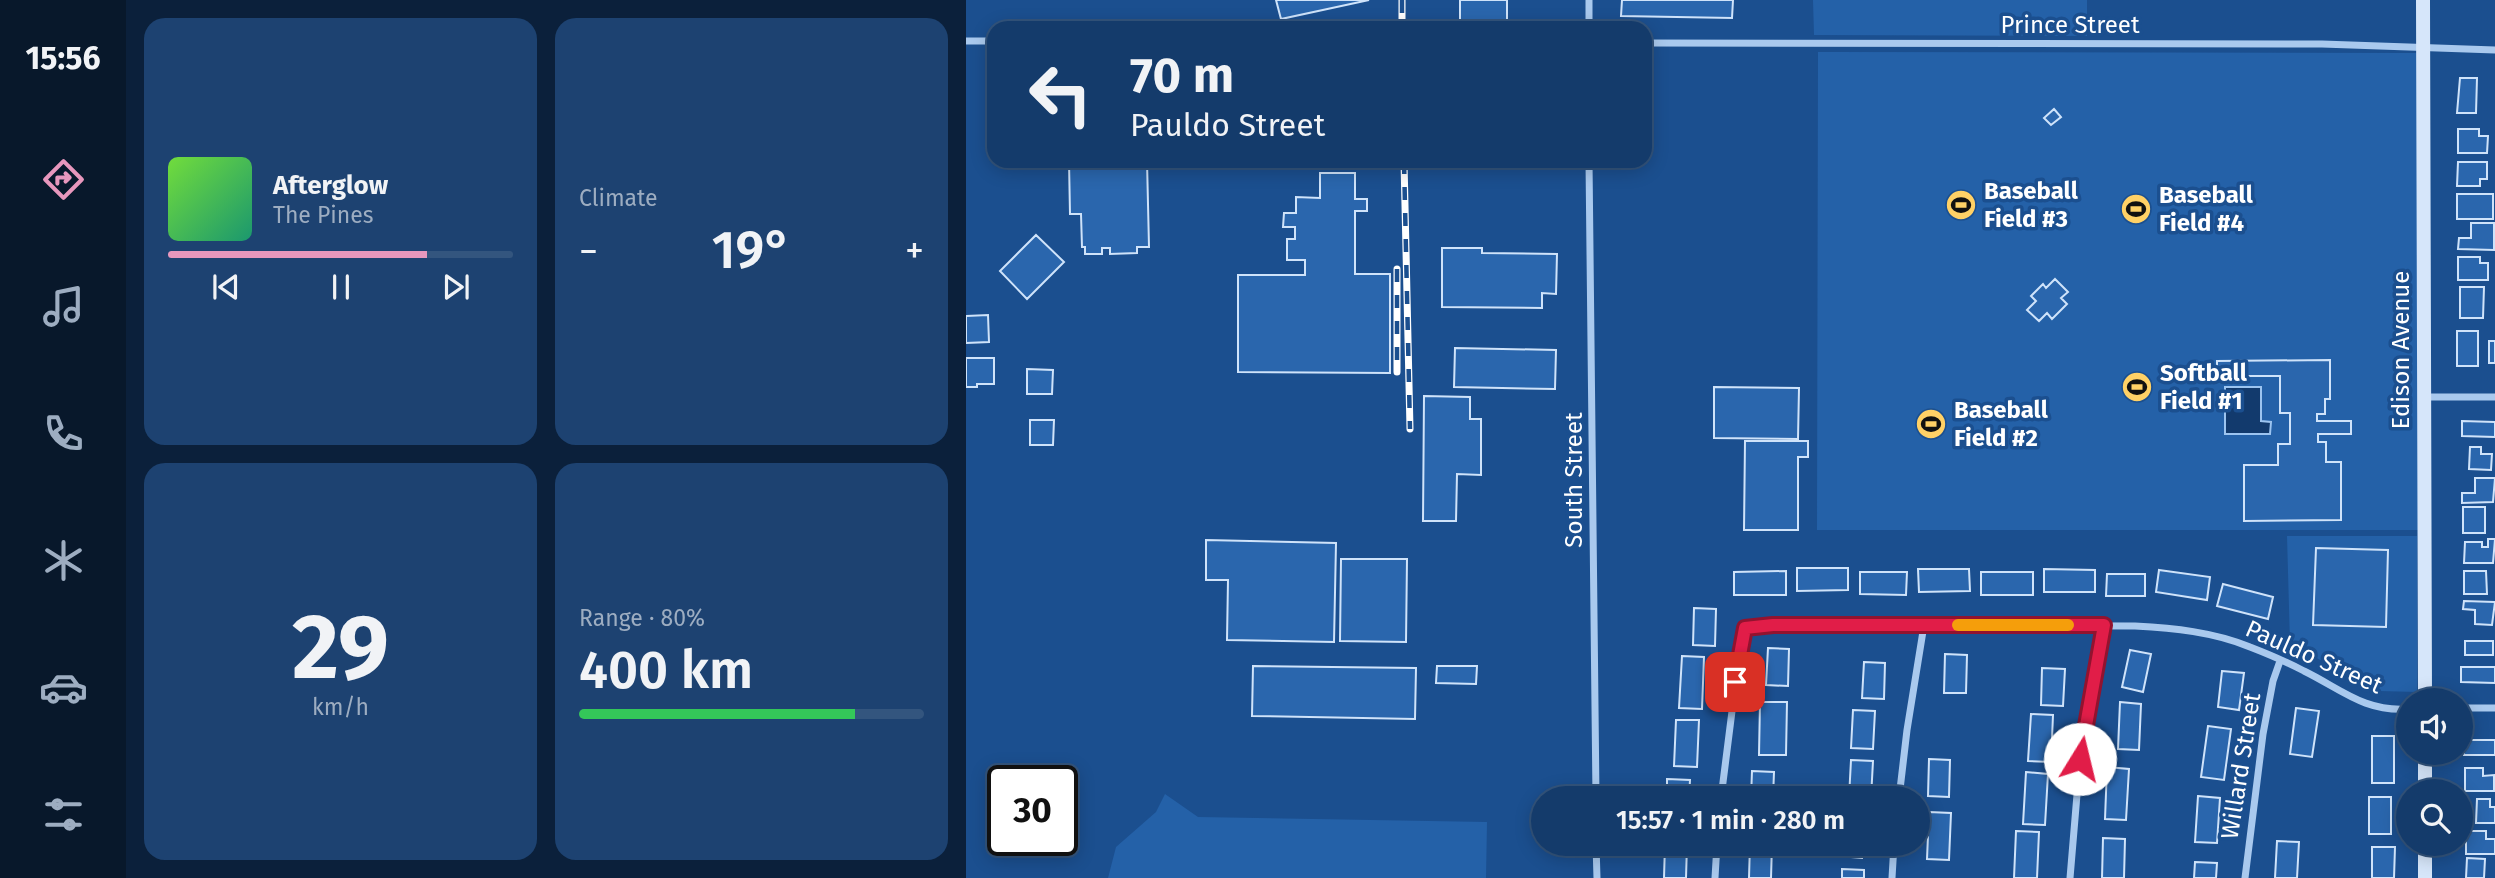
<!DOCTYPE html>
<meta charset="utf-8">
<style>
:root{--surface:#143b6b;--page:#1d4271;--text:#f1f3f6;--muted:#9dadc1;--line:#33557e;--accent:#e797bd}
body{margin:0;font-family:"Fira Sans",sans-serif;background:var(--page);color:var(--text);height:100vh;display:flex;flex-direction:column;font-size:26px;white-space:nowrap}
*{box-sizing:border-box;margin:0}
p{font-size:23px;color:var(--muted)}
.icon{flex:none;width:38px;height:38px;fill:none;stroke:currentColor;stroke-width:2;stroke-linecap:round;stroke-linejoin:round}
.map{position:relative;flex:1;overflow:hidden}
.side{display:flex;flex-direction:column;gap:18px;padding:18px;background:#0b203b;width:840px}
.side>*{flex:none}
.hud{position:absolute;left:21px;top:21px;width:665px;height:147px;border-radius:21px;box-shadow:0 4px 18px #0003,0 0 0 2px var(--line);background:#143b6b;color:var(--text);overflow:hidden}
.controls{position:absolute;left:1430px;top:688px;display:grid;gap:14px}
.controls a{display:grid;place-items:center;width:77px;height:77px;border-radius:50%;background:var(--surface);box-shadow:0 4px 18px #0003,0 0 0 2px var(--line);font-size:35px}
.speed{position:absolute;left:21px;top:765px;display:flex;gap:14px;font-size:35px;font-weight:700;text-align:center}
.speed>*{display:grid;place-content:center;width:91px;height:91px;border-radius:50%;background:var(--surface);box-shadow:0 4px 18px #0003,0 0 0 2px var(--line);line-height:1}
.speed .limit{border:4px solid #111;border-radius:10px;background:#fff;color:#111}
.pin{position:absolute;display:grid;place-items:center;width:60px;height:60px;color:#fff;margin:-30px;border-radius:14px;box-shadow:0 4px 10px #0006}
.me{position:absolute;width:77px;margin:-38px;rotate:9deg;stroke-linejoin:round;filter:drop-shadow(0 0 5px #0008)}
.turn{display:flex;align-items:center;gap:24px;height:147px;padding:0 28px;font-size:32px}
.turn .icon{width:91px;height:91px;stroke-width:2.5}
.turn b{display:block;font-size:49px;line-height:60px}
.big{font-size:52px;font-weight:600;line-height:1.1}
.side .card{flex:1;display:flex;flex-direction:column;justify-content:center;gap:10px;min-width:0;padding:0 24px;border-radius:21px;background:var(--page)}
.side .dial{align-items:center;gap:0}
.dial b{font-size:91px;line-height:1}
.song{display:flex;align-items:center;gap:21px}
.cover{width:84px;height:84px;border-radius:10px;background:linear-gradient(135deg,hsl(100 70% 55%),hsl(160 70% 35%))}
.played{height:7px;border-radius:4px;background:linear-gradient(90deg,var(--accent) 75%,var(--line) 75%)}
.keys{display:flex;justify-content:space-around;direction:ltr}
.heat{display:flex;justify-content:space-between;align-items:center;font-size:38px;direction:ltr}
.charge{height:10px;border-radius:5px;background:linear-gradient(90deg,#34c759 80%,var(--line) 0)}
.side .tiles{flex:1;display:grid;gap:18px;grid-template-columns:repeat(2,1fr)}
.trip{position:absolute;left:565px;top:786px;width:399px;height:70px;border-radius:35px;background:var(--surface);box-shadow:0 4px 18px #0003,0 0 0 2px var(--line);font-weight:600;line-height:70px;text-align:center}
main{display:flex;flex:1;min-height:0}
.tab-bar{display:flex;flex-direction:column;width:126px;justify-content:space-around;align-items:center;background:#08182b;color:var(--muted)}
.tab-bar .icon{width:49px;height:49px}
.tab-bar .active{color:var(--accent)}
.tab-bar b{font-size:32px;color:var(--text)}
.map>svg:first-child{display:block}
.green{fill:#2461a8}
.water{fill:#123a6d;stroke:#9cc4f0;stroke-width:2}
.building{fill:#2a66ad;stroke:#cfe3fa;stroke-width:2}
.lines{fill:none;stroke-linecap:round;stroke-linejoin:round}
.street{stroke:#a9c9ee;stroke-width:7}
.secondary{stroke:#d6e6fa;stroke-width:14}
.rail-casing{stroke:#fff;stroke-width:7}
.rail{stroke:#1b4f8f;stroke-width:4.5;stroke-dasharray:13;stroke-linecap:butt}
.route-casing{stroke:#92132f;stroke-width:18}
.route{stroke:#e11d48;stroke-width:12}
.slow{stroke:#f59e0b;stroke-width:12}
.labels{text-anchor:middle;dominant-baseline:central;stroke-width:7;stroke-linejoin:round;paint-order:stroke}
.street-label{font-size:24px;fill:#fff;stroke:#1b4f8f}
.poi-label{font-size:24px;font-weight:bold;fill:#fff;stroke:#1b4f8f;text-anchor:start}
</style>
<main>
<nav class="tab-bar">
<b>15:56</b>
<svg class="icon active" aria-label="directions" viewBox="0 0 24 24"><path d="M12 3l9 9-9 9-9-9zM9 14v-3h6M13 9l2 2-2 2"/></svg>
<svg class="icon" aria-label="music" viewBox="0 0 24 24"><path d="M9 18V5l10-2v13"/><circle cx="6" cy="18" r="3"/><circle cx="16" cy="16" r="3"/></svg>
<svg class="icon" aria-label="phone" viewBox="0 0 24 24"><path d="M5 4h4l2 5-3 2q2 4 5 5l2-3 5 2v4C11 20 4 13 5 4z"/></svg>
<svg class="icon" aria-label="climate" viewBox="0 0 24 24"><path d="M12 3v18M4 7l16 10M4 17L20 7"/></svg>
<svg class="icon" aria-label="car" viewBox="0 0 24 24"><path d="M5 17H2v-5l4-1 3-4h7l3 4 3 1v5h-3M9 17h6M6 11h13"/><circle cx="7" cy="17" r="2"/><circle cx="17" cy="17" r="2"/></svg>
<svg class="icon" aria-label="filters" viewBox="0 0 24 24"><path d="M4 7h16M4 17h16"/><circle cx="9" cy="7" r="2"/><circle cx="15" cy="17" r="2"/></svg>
</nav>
<section class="side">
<div class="tiles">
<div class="card">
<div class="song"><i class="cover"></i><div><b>Afterglow</b><p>The Pines</p></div></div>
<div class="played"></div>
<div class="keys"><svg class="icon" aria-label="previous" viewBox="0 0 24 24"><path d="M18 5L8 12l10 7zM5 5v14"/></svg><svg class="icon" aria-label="pause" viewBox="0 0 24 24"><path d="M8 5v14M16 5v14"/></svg><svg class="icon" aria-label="next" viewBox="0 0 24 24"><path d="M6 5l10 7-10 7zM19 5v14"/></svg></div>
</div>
<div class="card"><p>Climate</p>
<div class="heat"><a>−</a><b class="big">19°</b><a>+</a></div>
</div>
<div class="card dial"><b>29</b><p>km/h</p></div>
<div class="card"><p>Range · 80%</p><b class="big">400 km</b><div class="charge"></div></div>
</div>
</section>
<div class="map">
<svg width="1529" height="878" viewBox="0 0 1529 878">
<rect width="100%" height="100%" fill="#1b4f8f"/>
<path class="green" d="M 847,0 L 1121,0 L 1121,36 L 848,35 Z
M 852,52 L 1452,53 L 1452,530 L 851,530 Z
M 1321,536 L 1451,536 L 1451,692 L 1413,691 L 1324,644 Z
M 199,794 L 232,817 L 521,822 L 520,878 L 142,878 L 150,847 L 190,812 Z"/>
<path class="water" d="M 1259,387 L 1295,387 L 1295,421 L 1305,422 L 1304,434 L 1259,434 Z"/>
<path class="building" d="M 310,0 L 403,0 L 315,19 Z
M 494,0 L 541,0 L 541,22 L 494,21 Z
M 656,0 L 767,0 L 766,18 L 655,16 Z
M 1494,78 L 1511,78 L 1510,113 L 1491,113 Z
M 1088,109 L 1095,117 L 1085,125 L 1078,118 Z
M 1492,129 L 1513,129 L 1513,136 L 1522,136 L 1521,153 L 1492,153 Z
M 103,161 L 181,161 L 183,247 L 171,247 L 171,253 L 144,254 L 144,248 L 136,248 L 136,254 L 119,254 L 119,247 L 116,247 L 115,214 L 104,214 Z
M 1492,162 L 1521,162 L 1521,179 L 1514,179 L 1514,186 L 1491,186 Z
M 354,173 L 389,173 L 389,199 L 401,199 L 401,211 L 389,211 L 389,274 L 424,274 L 424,373 L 272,372 L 272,275 L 339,275 L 339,260 L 321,260 L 321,239 L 329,239 L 329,227 L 317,227 L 318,213 L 330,213 L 330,197 L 354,198 Z
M 1491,194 L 1527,194 L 1527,219 L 1491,219 Z
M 1505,223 L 1528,223 L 1528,250 L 1492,249 L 1493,238 L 1505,238 Z
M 70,235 L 98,262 L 61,299 L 34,271 Z
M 476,248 L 516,248 L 516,253 L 591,254 L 590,294 L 576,293 L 576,308 L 476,307 Z
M 1492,257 L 1514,257 L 1514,263 L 1522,263 L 1522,280 L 1492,280 Z
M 1089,279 L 1102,292 L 1095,298 L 1101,304 L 1086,319 L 1081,313 L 1073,321 L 1061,310 L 1070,301 L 1065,296 L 1077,284 L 1080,288 Z
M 1494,287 L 1518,287 L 1517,318 L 1494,318 Z
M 22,315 L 23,342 L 0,343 L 0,316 Z
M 1491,331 L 1512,331 L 1512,366 L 1491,366 Z
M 1523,341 L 1529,341 L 1529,363 L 1523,363 Z
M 489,348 L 590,350 L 589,389 L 488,387 Z
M 0,358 L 28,358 L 28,384 L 11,384 L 11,387 L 0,387 Z
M 1364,360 L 1364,399 L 1359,399 L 1359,414 L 1351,414 L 1351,421 L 1385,421 L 1385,434 L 1352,434 L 1352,442 L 1360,442 L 1360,462 L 1375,462 L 1375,520 L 1278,521 L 1278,465 L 1312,465 L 1312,444 L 1324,444 L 1324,413 L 1314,413 L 1314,376 L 1251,376 L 1251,361 Z
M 61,369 L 87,370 L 86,394 L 61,394 Z
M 748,387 L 833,388 L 832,439 L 748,438 Z
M 458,396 L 504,397 L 504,419 L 515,419 L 515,475 L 491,474 L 490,521 L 457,521 Z
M 64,420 L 88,420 L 87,445 L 64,445 Z
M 1496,421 L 1529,422 L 1529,437 L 1496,436 Z
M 779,441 L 842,441 L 842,457 L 832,457 L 832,530 L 778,530 Z
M 1504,447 L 1515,447 L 1515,454 L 1526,454 L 1525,470 L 1503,469 Z
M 1509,478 L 1529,478 L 1527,502 L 1496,503 L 1496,493 L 1509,493 Z
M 1497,507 L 1519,507 L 1519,533 L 1497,533 Z
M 1522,539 L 1529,539 L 1527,563 L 1498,563 L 1499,542 L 1516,542 L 1516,547 L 1522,547 Z
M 240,540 L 370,543 L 368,642 L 261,640 L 262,580 L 240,580 Z
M 1350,548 L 1422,550 L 1420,627 L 1347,625 Z
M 375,559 L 441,559 L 440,642 L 374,641 Z
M 831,568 L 882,568 L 882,590 L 831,591 Z
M 952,569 L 1003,569 L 1004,591 L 953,592 Z
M 1078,569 L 1129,570 L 1129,592 L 1078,592 Z
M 1193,570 L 1244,577 L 1241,600 L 1190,592 Z
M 820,571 L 820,595 L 768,595 L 768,572 Z
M 1498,571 L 1520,571 L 1521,594 L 1498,594 Z
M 894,572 L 941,572 L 940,595 L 894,594 Z
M 1015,572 L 1067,572 L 1067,595 L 1015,595 Z
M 1141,574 L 1179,574 L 1179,596 L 1140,596 Z
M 1257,584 L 1307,597 L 1302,619 L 1251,606 Z
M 1498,601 L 1529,602 L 1526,625 L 1509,624 L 1509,610 L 1497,609 Z
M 728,608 L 750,609 L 749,646 L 727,645 Z
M 1499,641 L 1527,641 L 1527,655 L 1499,655 Z
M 802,648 L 823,649 L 822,686 L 800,685 Z
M 1164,650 L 1185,654 L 1177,692 L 1156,687 Z
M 979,654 L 1001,655 L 1000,693 L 978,693 Z
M 716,656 L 738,657 L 736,709 L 713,708 Z
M 898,662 L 919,663 L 918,699 L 896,698 Z
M 287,666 L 450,668 L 449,719 L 286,716 Z
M 471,666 L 511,666 L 510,684 L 470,683 Z
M 1495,667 L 1529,667 L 1529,683 L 1495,682 Z
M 1076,668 L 1099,669 L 1097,706 L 1075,705 Z
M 1256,671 L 1278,673 L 1273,710 L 1252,707 Z
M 794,702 L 821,702 L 820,755 L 793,755 Z
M 1154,702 L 1175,704 L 1173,750 L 1152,749 Z
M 1330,708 L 1353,711 L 1346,757 L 1324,754 Z
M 887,710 L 909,711 L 907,749 L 885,748 Z
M 1065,714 L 1087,715 L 1085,762 L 1062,761 Z
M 710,720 L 733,720 L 731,767 L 708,766 Z
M 1242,726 L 1265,729 L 1258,780 L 1235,777 Z
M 1406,736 L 1428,736 L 1428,783 L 1406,783 Z
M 1498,740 L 1529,740 L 1529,755 L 1498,755 Z
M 963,759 L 984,760 L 983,797 L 962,796 Z
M 885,760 L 907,761 L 905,798 L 883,798 Z
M 1141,767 L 1163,769 L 1160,820 L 1139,819 Z
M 1499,768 L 1517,768 L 1517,776 L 1528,775 L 1528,791 L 1499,791 Z
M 786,771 L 808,772 L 807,798 L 785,798 Z
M 1060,772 L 1082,774 L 1079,825 L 1057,824 Z
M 701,779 L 724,780 L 723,798 L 701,798 Z
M 1232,796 L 1254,798 L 1251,843 L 1229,842 Z
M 1403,797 L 1425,797 L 1425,834 L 1403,834 Z
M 1511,799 L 1524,799 L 1524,807 L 1529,807 L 1529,823 L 1510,823 Z
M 963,812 L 985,813 L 983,860 L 961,859 Z
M 1050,831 L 1073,832 L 1071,878 L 1048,878 Z
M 1500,831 L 1520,831 L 1520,839 L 1529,839 L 1529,854 L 1500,854 Z
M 1137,838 L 1159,839 L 1158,878 L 1136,878 Z
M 1311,841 L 1333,842 L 1331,878 L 1309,878 Z
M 699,844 L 721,844 L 720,878 L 698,878 Z
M 784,844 L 806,844 L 805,878 L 783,878 Z
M 875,844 L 897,844 L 896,858 L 874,856 Z
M 1406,847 L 1429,847 L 1428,878 L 1406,878 Z
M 1501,858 L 1519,859 L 1518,878 L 1500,878 Z
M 1229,862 L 1251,863 L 1250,878 L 1228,878 Z
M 876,869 L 898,870 L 898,878 L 876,878 Z"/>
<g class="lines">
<path class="street" d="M 623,0 L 623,28
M 0,41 L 28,41
M 679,43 L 1356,44 L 1529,50
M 623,161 L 630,798
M 1458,397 L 1529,397
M 1494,708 L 1529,708
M 755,798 L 773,656 L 779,628 L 807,625 L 1169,626 C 1207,628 1248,632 1284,647 C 1302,654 1321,662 1338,671 C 1375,689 1398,712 1442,709
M 933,798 L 941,730 L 958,625
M 630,844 L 631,878
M 749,878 L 751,844
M 926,878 L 928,844
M 1104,878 L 1114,759 L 1138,625
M 1279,878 L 1297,734 L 1307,681 L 1314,661"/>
<path class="secondary" d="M 1457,0 L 1459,700
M 1459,752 L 1459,791
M 1459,844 L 1459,878"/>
<g class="rail-casing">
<path id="rail" d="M 436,0 L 436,28
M 438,161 L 444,429
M 431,269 L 431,372"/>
</g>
<use href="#rail" class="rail"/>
</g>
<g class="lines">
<g class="route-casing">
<path id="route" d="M 769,682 L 779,628 L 807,625 L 1138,625 L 1114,759"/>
</g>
<use href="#route" class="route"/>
<path class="slow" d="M 992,625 L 1102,625"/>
</g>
<defs>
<g id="stadium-disc" transform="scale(1.575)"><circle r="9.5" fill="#ffd166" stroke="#1b4f8f"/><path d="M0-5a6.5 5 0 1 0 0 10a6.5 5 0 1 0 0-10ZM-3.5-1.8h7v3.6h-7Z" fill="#111"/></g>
</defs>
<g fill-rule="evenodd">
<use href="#stadium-disc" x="995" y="205"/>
<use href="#stadium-disc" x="1170" y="209"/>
<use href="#stadium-disc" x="1171" y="387"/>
<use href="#stadium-disc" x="965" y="424"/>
</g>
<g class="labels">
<g class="street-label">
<text x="1104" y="25">Prince Street</text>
<text transform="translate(1435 350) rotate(-90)">Edison Avenue</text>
<text transform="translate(608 480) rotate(-90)">South Street</text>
<text transform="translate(1348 657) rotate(24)">Pauldo Street</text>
<text transform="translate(1275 766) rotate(-81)">Willard Street</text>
</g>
<g class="poi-label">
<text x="1018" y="191">Baseball<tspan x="1018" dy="28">Field #3</tspan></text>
<text x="1193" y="195">Baseball<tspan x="1193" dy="28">Field #4</tspan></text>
<text x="1194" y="373">Softball<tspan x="1194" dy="28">Field #1</tspan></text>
<text x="988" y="410">Baseball<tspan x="988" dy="28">Field #2</tspan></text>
</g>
</g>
</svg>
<div class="controls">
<a><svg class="icon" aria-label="sound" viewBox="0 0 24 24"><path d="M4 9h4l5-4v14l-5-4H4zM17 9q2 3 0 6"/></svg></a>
<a><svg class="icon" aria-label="search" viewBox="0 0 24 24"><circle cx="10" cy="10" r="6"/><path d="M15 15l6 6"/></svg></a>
</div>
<div class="speed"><div class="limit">30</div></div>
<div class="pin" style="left:769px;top:682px;background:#d93025"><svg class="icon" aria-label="arrive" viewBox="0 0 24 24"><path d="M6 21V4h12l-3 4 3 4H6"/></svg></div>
<svg class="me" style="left:1114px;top:759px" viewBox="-20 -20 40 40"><circle r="19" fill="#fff"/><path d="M0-13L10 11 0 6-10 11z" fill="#e11d48"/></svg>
<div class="trip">15:57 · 1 min · 280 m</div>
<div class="hud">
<div class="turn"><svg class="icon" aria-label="left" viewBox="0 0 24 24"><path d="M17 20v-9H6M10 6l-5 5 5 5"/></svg><div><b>70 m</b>Pauldo Street</div></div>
</div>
</div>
</main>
